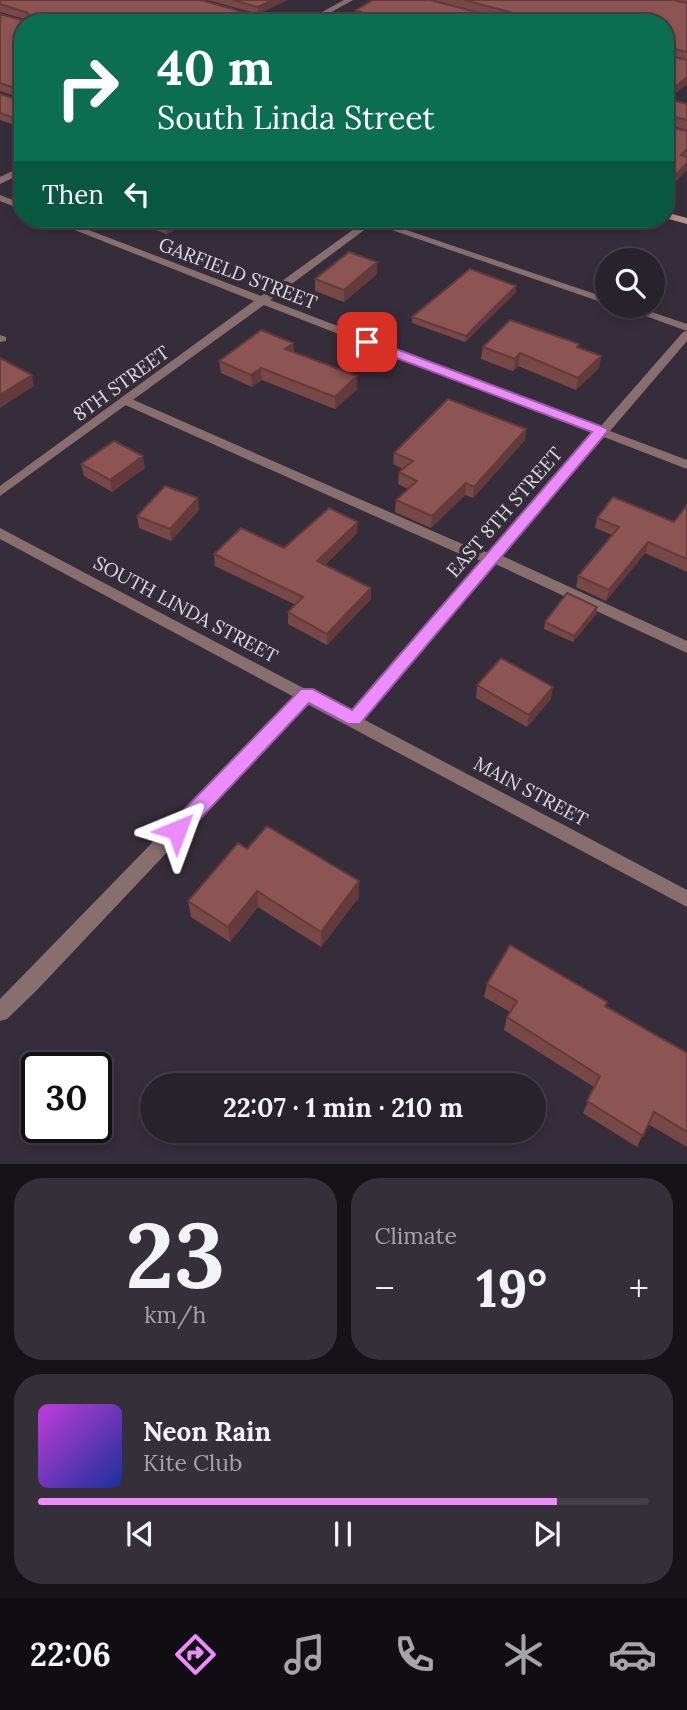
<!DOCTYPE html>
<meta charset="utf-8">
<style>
:root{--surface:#28222c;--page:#342f38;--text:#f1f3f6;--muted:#a5a4a9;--line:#443f48;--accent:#ec8cfb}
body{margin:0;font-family:Lora,serif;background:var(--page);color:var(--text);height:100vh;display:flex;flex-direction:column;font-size:26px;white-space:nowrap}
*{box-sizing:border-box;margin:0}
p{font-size:23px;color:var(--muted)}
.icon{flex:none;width:38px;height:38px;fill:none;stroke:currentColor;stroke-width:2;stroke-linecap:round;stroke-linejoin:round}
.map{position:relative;height:1164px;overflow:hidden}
.panel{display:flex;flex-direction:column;gap:14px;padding:14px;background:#161318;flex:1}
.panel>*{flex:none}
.hud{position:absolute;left:14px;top:14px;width:660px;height:214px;border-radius:28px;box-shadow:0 4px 10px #0003,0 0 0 2px var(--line);background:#0b6e4f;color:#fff;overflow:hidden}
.tools{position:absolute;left:595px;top:248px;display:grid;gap:14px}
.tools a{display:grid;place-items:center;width:70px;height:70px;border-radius:50%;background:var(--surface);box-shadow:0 4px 10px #0003,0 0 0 2px var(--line);font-size:35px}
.speed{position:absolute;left:21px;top:1052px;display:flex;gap:14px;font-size:35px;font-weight:700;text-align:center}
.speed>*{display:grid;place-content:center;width:91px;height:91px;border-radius:50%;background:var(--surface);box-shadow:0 4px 10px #0003,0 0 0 2px var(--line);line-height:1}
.speed .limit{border:4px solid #111;border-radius:10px;background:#fff;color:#111}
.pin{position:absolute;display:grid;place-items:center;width:60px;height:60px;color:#fff;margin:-30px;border-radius:14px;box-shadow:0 4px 10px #0006}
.me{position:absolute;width:77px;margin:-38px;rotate:44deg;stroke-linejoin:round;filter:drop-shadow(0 0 5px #0008)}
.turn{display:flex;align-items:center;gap:24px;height:147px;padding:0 28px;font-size:32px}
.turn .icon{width:91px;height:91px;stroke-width:2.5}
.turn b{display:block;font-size:49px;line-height:60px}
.then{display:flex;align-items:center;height:66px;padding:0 28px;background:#0003;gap:14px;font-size:26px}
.big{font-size:52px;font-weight:800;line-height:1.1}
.panel .card{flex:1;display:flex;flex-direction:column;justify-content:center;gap:10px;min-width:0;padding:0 24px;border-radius:28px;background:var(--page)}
.panel .dial{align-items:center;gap:0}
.dial b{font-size:91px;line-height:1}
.song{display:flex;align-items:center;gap:21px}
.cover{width:84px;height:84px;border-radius:10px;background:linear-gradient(135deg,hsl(290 70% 55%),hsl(230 70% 35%))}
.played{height:7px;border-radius:4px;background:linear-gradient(90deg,var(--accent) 85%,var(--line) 85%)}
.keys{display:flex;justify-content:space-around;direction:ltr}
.heat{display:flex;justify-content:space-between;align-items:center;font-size:38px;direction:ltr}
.panel .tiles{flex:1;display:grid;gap:14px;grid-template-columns:1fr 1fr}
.card:last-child{grid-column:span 2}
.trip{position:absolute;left:140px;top:1073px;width:406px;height:70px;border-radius:35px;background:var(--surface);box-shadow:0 4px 10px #0003,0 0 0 2px var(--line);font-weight:800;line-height:70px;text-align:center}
.dock{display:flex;height:112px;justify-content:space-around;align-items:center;background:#100e12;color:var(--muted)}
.dock .icon{width:49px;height:49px}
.dock .on{color:var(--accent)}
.dock b{font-size:32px;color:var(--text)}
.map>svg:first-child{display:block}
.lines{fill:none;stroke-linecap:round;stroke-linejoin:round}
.lane{fill:#886e6d;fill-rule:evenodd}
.street{fill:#886e6d;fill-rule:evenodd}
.secondary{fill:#ba908e;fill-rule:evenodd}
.wall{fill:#784847}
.shaded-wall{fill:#623b3a}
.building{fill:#8c5453;stroke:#623b3a;stroke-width:2}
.route{fill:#ec8cfb;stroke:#995ba3;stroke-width:2}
.labels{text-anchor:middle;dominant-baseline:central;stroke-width:7;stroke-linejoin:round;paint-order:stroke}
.street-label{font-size:19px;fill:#dfd9e1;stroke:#362d3a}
</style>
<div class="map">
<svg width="687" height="1164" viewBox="0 0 687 1164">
<rect width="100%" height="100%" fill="#362d3a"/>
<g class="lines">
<path class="lane" d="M 227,9 L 233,9 L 280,23 L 266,23 L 227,13 Z
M 360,219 L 374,219 L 607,298 L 607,304 Z
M 618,306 L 634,306 L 687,324 L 687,331 Z
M 0,335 L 6,337 L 6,341 L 0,342 Z
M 127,397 L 476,550 L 498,554 L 687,641 L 687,653 L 491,562 L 469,558 L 123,404 L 121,401 Z"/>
<path class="street" d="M 344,0 L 353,0 L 312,23 L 302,23 Z
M 23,166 L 23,173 L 0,184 L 0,177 Z
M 0,195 L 23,204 L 23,210 L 0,201 Z
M 47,219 L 60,219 L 261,296 L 368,219 L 379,219 L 270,300 L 600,427 L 683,332 L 687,331 L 687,341 L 610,431 L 687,460 L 687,469 L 604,437 L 363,719 L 687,890 L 687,907 L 307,704 L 36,991 L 7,1019 L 0,1021 L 0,999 L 294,697 L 0,539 L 0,528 L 305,689 L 312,690 L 314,693 L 350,712 L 594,433 L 264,305 L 0,496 L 0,486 L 254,301 Z"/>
<path class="secondary" d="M 665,212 L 687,218 L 687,224 L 665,218 Z"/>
</g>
<path class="wall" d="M 0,0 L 246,20 L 240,23 L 23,23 L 23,99 L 0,91 L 0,14 L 21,20 L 25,19 L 0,12 Z
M 208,0 L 287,0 L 258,14 Z
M 433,0 L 673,0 L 687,3 L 687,84 L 671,97 L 665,96 L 665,23 L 361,23 L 358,22 L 358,19 L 356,18 L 356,10 L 501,18 Z
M 675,0 L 687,0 L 687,3 Z
M 0,94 L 21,101 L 23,99 L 23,128 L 0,120 Z
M 665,98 L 687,104 L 687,130 L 666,124 L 666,126 L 687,131 L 687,156 L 670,188 L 665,186 Z
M 125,219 L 192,219 L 167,234 Z
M 377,262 L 377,274 L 344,302 L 315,291 L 315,279 Z
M 516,292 L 465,342 L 412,323 L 412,317 Z
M 293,343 L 294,352 L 357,376 L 357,389 L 335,409 L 262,380 L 252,387 L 221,373 L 219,361 Z
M 483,347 L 579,348 L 601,356 L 599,368 L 576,390 L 518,366 L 513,371 L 481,359 Z
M 526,429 L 525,440 L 473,498 L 465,495 L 431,528 L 395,512 L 396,500 L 408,489 L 398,484 L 399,472 L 403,469 L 393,464 L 394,453 Z
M 81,464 L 145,468 L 112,492 L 84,476 Z
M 198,498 L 199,510 L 171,541 L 139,528 L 137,516 Z
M 687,505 L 687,572 L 645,553 L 606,601 L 576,587 L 578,576 L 612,535 L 595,528 L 597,518 L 674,522 Z
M 357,533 L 325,565 L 371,588 L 371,599 L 327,645 L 288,624 L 288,612 L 296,605 L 215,566 L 214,554 L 284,548 Z
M 596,614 L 573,642 L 544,629 L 545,622 Z
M 477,685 L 551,699 L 527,727 L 476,698 Z
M 247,849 L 359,897 L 321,947 L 258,907 L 230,942 L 191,917 L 188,901 Z
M 487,984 L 606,1006 L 687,1053 L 687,1147 L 648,1124 L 637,1147 L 583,1113 L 594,1087 L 504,1030 L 507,1017 L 510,1012 L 484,997 Z"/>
<path class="shaded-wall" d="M 272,0 L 287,0 L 258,14 L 258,7 Z
M 246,13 L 246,20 L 240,23 L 224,23 Z
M 687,77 L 687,84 L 671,97 L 673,89 Z
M 687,163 L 687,170 L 670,188 L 672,179 Z
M 172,219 L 192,219 L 167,234 L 165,223 Z
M 377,262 L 377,274 L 344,302 L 344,290 Z
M 516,286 L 516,292 L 465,342 L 466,336 Z
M 293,343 L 294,355 L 285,349 Z
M 520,353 L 518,366 L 513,371 L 515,359 Z
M 601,356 L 599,368 L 576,390 L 578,378 Z
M 261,368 L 262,380 L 252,387 L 251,375 Z
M 32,375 L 34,386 L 0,408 L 0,395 Z
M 357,376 L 357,389 L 335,409 L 335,397 Z
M 526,429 L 525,440 L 473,498 L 474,487 Z
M 143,456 L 145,468 L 112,492 L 110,480 Z
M 466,483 L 465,495 L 431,528 L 432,516 Z
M 198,498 L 199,510 L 171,541 L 170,529 Z
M 358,522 L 357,533 L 317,572 L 317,561 Z
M 648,542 L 645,553 L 606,601 L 609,590 Z
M 371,588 L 371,599 L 327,645 L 327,634 Z
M 597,607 L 596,614 L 573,642 L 574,636 Z
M 553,687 L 551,699 L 527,727 L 529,715 Z
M 359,881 L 359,897 L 321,947 L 321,932 Z
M 257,891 L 258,907 L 230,942 L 228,927 Z"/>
<path class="building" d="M 0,0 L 201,0 L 246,13 L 224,23 L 134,23 L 128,21 L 124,23 L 23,23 L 23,91 L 0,83 L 0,14 L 21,20 L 28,18 L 28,13 L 0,4 Z
M 233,0 L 272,0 L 258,7 Z
M 373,0 L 430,0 L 499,18 L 515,18 L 517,14 L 464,0 L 673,0 L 687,3 L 687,52 L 665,47 L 665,23 L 392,23 L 358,14 L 361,12 L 356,10 Z
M 665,47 L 666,55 L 687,60 L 687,77 L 673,89 L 665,87 Z
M 0,94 L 21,101 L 23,99 L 23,121 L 0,113 Z
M 665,98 L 687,104 L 687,120 L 667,115 L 665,117 Z
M 665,121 L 666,126 L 687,131 L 687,149 L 681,155 L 687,157 L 687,163 L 672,179 L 665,177 Z
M 154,219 L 172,219 L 165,223 Z
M 349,252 L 377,262 L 344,290 L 315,279 Z
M 470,269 L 516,286 L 466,336 L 412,317 Z
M 510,320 L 579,344 L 577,347 L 601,356 L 578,378 L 520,353 L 515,359 L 483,347 Z
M 261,330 L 293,343 L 285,349 L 357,376 L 335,397 L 261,368 L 251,375 L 219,361 Z
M 0,358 L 32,375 L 0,395 Z
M 448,399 L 526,429 L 474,487 L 466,483 L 432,516 L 396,500 L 417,481 L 399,472 L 413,461 L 394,453 Z
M 114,441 L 143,456 L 110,480 L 81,464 Z
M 165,486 L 198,498 L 170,529 L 137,516 Z
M 613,497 L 674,522 L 687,505 L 687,559 L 648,542 L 609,590 L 578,576 L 619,527 L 597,518 Z
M 329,508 L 358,522 L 317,561 L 371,588 L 327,634 L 288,612 L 303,597 L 214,554 L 241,528 L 284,548 Z
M 567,593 L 597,607 L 574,636 L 545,622 Z
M 501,658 L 553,687 L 529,715 L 477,685 Z
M 267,826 L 359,881 L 321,932 L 257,891 L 228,927 L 188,901 L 238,843 L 247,849 Z
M 510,945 L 607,1002 L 605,1006 L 687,1053 L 687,1132 L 654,1112 L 643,1136 L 587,1101 L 600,1076 L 507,1017 L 517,1001 L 487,984 Z"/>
<path class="route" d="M 367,338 L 606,428 L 608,431 L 360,724 L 348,724 L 309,703 L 184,836 L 177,838 L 170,836 L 168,830 L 170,824 L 301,689 L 313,689 L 352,710 L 592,432 L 362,345 L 361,342 Z"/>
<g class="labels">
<g class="street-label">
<text transform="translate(238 273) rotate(21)">GARFIELD STREET</text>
<text transform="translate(121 383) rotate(-36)">8TH STREET</text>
<text transform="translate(504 512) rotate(-49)">EAST 8TH STREET</text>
<text transform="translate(186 609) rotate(28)">SOUTH LINDA STREET</text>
<text transform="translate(531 791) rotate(28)">MAIN STREET</text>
</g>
</g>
</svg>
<div class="tools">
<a><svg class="icon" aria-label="search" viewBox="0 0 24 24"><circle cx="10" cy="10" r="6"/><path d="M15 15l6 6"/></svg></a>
</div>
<div class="speed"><div class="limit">30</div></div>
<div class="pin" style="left:367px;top:342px;background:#d93025"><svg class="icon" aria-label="arrive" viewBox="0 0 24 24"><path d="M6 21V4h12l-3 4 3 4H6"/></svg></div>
<svg class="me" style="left:177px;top:830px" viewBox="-20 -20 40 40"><path d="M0-17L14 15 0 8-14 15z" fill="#ec8cfb" stroke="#fff" stroke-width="4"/></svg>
<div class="trip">22:07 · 1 min · 210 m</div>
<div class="hud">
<div class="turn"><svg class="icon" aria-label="right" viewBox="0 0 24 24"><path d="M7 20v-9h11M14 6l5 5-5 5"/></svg><div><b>40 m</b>South Linda Street</div></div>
<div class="then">Then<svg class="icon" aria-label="left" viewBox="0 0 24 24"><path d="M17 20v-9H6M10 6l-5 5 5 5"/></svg></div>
</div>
</div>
<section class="panel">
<div class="tiles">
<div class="card dial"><b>23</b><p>km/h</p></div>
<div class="card"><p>Climate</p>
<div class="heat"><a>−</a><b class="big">19°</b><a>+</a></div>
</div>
<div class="card">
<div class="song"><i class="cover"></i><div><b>Neon Rain</b><p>Kite Club</p></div></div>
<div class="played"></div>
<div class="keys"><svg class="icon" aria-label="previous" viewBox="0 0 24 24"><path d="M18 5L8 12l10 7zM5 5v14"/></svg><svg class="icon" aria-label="pause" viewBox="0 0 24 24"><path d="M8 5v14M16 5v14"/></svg><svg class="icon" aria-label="next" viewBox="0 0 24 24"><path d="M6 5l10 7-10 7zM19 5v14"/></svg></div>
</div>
</div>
</section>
<nav class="dock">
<b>22:06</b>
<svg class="icon on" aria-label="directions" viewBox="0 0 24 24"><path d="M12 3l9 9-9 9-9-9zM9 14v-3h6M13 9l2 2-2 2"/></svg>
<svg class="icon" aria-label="music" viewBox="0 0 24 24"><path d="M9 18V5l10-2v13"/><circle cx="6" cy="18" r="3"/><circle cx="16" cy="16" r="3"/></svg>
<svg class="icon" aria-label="phone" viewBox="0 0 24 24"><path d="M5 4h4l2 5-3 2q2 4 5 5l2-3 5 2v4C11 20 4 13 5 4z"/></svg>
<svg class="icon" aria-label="climate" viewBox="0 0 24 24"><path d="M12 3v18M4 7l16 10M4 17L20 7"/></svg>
<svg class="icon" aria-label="car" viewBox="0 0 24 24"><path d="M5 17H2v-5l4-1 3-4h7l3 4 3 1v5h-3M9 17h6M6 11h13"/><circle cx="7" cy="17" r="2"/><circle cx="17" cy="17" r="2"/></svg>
</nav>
